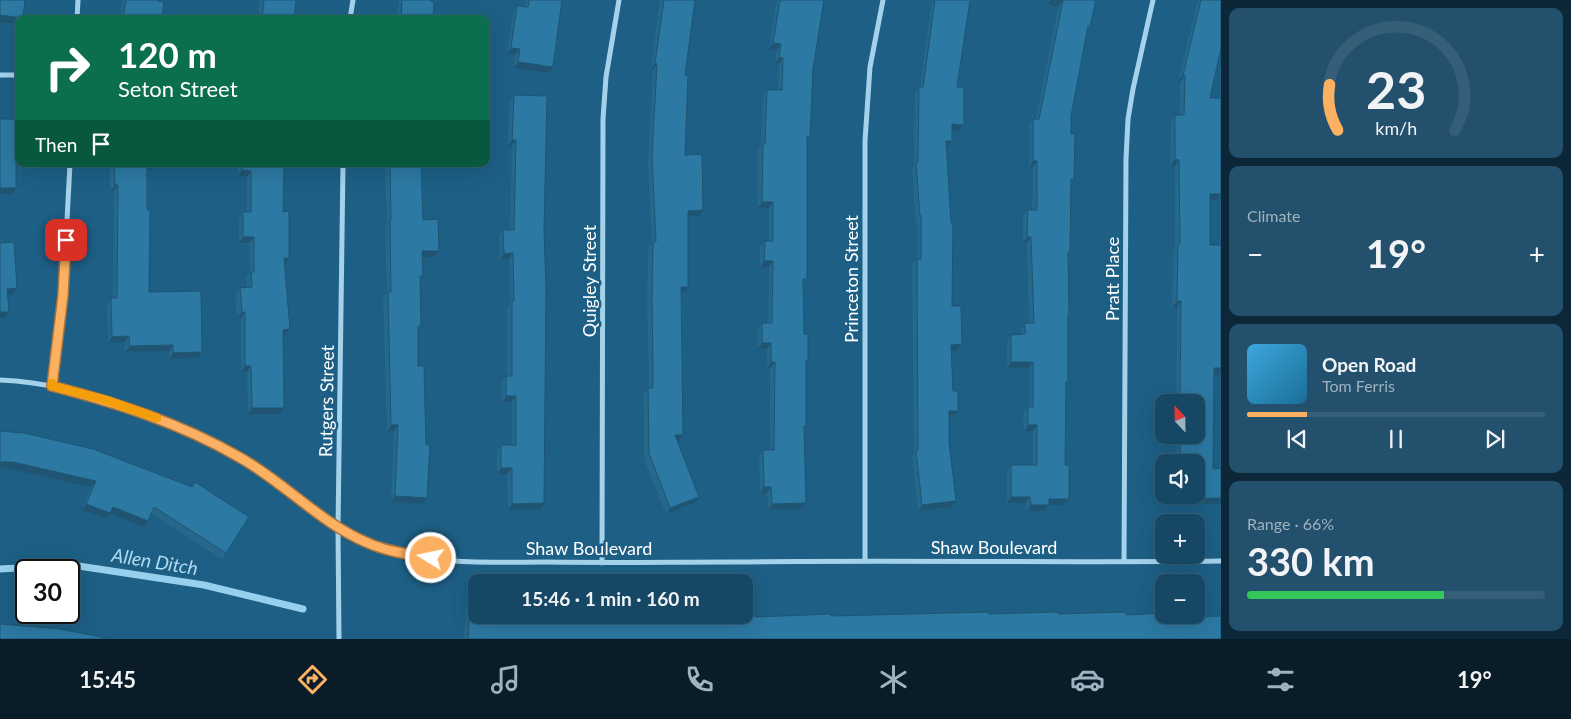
<!DOCTYPE html>
<meta charset="utf-8">
<style>
:root{--surface:#164764;--page:#23516d;--text:#f1f3f6;--muted:#9eb2bf;--line:#355f78;--accent:#fbb062}
body{margin:0;font-family:Lato,sans-serif;background:var(--page);color:var(--text);height:100vh;display:flex;flex-direction:column;font-size:19px;white-space:nowrap}
*{box-sizing:border-box;margin:0}
p{font-size:16px;color:var(--muted)}
.icon{flex:none;width:28px;height:28px;fill:none;stroke:currentColor;stroke-width:2;stroke-linecap:round;stroke-linejoin:round}
.map{position:relative;flex:1;overflow:hidden}
.panel{display:flex;flex-direction:column;gap:8px;padding:8px;background:#0c2737;width:350px}
.panel>*{flex:none}
.guide{position:absolute;left:15px;top:15px;width:475px;height:152px;border-radius:10px;box-shadow:0 5px 20px #0002,0 0 0 1px var(--line);background:#0b6e4f;color:#fff;overflow:hidden}
.needle{width:32px;rotate:338deg}
.fabs{position:absolute;left:1155px;top:394px;display:grid;gap:10px}
.fabs a{display:grid;place-items:center;width:50px;height:50px;border-radius:10px;background:var(--surface);box-shadow:0 5px 20px #0002,0 0 0 1px var(--line);font-size:25px}
.speed{position:absolute;left:15px;top:559px;display:flex;gap:10px;font-size:25px;font-weight:700;text-align:center}
.speed>*{display:grid;place-content:center;width:65px;height:65px;border-radius:50%;background:var(--surface);box-shadow:0 5px 20px #0002,0 0 0 1px var(--line);line-height:1}
.speed .limit{border:2px solid #111;border-radius:8px;background:#fff;color:#111}
.pin{position:absolute;display:grid;place-items:center;width:42px;height:42px;color:#fff;margin:-21px;border-radius:10px;box-shadow:0 2px 8px #0006}
.me{position:absolute;width:55px;margin:-28px;rotate:280deg;stroke-linejoin:round;filter:drop-shadow(0 0 4px #0008)}
.turn{display:flex;align-items:center;gap:18px;height:105px;padding:0 20px;font-size:22px}
.turn .icon{width:65px;height:65px;stroke-width:2.5}
.turn b{display:block;font-size:35px;line-height:42px}
.then{display:flex;align-items:center;height:48px;padding:0 20px;background:#0003;gap:10px;font-size:19px}
.big{font-size:38px;font-weight:700;line-height:1.1}
.panel .card{flex:1;display:flex;flex-direction:column;justify-content:center;gap:8px;min-width:0;padding:0 18px;border-radius:10px;background:var(--page)}
.panel .dial{align-items:center;gap:0}
.dial svg{height:130px;overflow:visible;fill:none;stroke:var(--line);stroke-width:7;stroke-linecap:round;text-anchor:middle}
.dial text{fill:var(--text);stroke:none}
.song{display:flex;align-items:center;gap:15px}
.cover{width:60px;height:60px;border-radius:8px;background:linear-gradient(135deg,hsl(200 70% 55%),hsl(200 70% 35%))}
.played{height:5px;border-radius:2px;background:linear-gradient(90deg,var(--accent) 20%,var(--line) 20%)}
.keys{display:flex;justify-content:space-around;direction:ltr}
.heat{display:flex;justify-content:space-between;align-items:center;font-size:28px;direction:ltr}
.charge{height:8px;border-radius:4px;background:linear-gradient(90deg,#34c759 66%,var(--line) 0)}
.trip{position:absolute;left:468px;top:574px;width:285px;height:50px;border-radius:10px;background:var(--surface);box-shadow:0 5px 20px #0002,0 0 0 1px var(--line);font-weight:700;line-height:50px;text-align:center}
.tabs{display:flex;height:80px;justify-content:space-around;align-items:center;background:#091c28;color:var(--muted)}
.tabs .icon{width:35px;height:35px}
.tabs .current{color:var(--accent)}
.tabs b{font-size:22px;color:var(--text)}
main{display:flex;flex:1;min-height:0}
.map>svg:first-child{display:block}
.lines{fill:none;stroke-linecap:round;stroke-linejoin:round}
.stream{stroke:#97d0ed;stroke-width:7}
.minor{stroke:#a4d2eb;stroke-width:5}
.wall{fill:#26688c}
.shaded-wall{fill:#1f5572}
.building{fill:#2c79a3;stroke:#1f5572}
.route-casing{stroke:#a37240;stroke-width:12}
.route{stroke:#fbb062;stroke-width:9}
.slow{stroke:#f59e0b;stroke-width:9}
.labels{text-anchor:middle;dominant-baseline:central;stroke-width:5;stroke-linejoin:round;paint-order:stroke}
.street-label{font-size:18px;fill:#fff;stroke:#1d5f85}
.water-label{font-size:19px;font-style:italic;fill:#b0dcf2;stroke:#1d5f85}
</style>
<main>
<div class="map">
<svg width="1221" height="639" viewBox="0 0 1221 639">
<rect width="100%" height="100%" fill="#1d5f85"/>
<g class="lines">
<path class="stream" d="M 0,569 L 72,565 L 204,585 L 303,609"/>
<path class="minor" d="M 77,19 L 78,0
M 350,19 L 353,0
M 0,75 L 19,75
M 0,380 C 89,384 192,426 267,474 C 309,502 344,541 396,552 C 414,556 434,560 453,561 C 484,563 516,562 548,562 C 609,563 671,562 732,562 C 895,560 1058,563 1221,561
M 52,386 L 63,295 L 70,164
M 865,560 L 865,141 L 870,67 L 883,0
M 1124,562 L 1126,159 L 1128,119 L 1133,89 L 1153,0
M 602,563 L 603,119 L 606,77 L 619,0
M 339,639 L 338,528 L 343,164"/>
</g>
<path class="wall" d="M 122,0 L 158,0 L 162,19 L 120,19 Z
M 260,0 L 296,0 L 294,19 L 258,19 Z
M 399,0 L 431,0 L 433,19 L 397,19 Z
M 526,0 L 562,0 L 549,73 L 514,68 L 515,55 L 507,54 L 513,12 L 517,6 L 525,7 Z
M 660,0 L 695,0 L 685,75 L 685,155 L 699,216 L 688,217 L 688,287 L 684,293 L 682,293 L 683,435 L 679,441 L 677,441 L 699,497 L 694,503 L 666,514 L 644,459 L 644,394 L 648,388 L 649,388 L 647,305 L 648,248 L 652,243 L 648,162 L 653,70 L 651,69 Z
M 778,0 L 824,0 L 813,69 L 807,141 L 807,279 L 803,284 L 804,334 L 806,364 L 804,428 L 806,503 L 801,509 L 768,510 L 767,493 L 760,493 L 759,456 L 763,450 L 770,450 L 770,368 L 767,368 L 767,349 L 758,349 L 758,329 L 762,323 L 768,323 L 769,267 L 760,267 L 760,247 L 765,241 L 769,241 L 769,208 L 758,208 L 758,150 L 761,147 L 763,96 L 767,90 L 778,90 L 779,64 L 775,63 L 777,50 L 769,49 L 776,3 Z
M 934,0 L 972,0 L 969,4 L 957,87 L 964,125 L 959,131 L 952,130 L 947,147 L 946,147 L 952,306 L 962,344 L 957,350 L 952,350 L 953,391 L 958,411 L 954,417 L 949,417 L 949,441 L 952,507 L 918,511 L 912,456 L 914,454 L 912,265 L 917,259 L 917,221 L 916,222 L 912,168 L 914,165 L 915,93 L 919,87 L 920,87 L 931,6 Z
M 1048,0 L 1096,0 L 1090,26 L 1088,29 L 1071,116 L 1071,134 L 1074,179 L 1071,184 L 1068,255 L 1069,314 L 1068,316 L 1066,385 L 1065,465 L 1069,499 L 1064,505 L 1048,505 L 1044,511 L 1027,511 L 1026,503 L 1007,503 L 1007,471 L 1011,465 L 1033,465 L 1033,431 L 1024,431 L 1023,413 L 1028,407 L 1029,407 L 1029,368 L 1007,368 L 1007,341 L 1011,335 L 1021,334 L 1021,329 L 1025,323 L 1029,323 L 1027,243 L 1023,243 L 1023,216 L 1028,210 L 1032,210 L 1033,167 L 1029,167 L 1029,125 L 1033,119 L 1036,119 L 1058,7 L 1047,4 Z
M 1198,0 L 1221,0 L 1221,48 L 1210,98 L 1221,98 L 1221,195 L 1218,200 L 1210,200 L 1210,245 L 1221,245 L 1221,372 L 1219,375 L 1214,374 L 1213,469 L 1221,468 L 1221,504 L 1175,505 L 1175,495 L 1196,495 L 1196,462 L 1175,462 L 1176,435 L 1196,435 L 1196,402 L 1176,402 L 1177,308 L 1172,308 L 1173,251 L 1175,248 L 1175,166 L 1170,166 L 1171,122 L 1175,115 L 1180,115 L 1180,82 L 1178,82 Z
M 514,95 L 544,231 L 540,509 L 508,510 L 507,474 L 497,474 L 497,451 L 501,445 L 512,445 L 512,402 L 502,402 L 502,382 L 506,376 L 507,376 L 507,307 L 510,304 L 509,259 L 500,260 L 499,236 L 503,230 L 510,230 L 512,146 L 508,146 L 510,101 Z
M 110,164 L 157,164 L 152,170 L 147,171 L 149,292 L 202,352 L 198,358 L 169,359 L 169,351 L 125,352 L 125,342 L 108,343 L 107,304 L 111,298 L 113,298 L 114,191 L 110,192 Z
M 238,164 L 284,164 L 283,212 L 285,264 L 290,329 L 285,335 L 283,335 L 279,414 L 248,414 L 247,372 L 241,372 L 241,318 L 237,318 L 235,294 L 240,288 L 247,287 L 246,278 L 250,273 L 249,243 L 239,243 L 239,218 L 243,212 L 247,212 L 247,177 L 238,176 Z
M 385,164 L 421,164 L 423,220 L 439,251 L 435,257 L 422,257 L 420,281 L 421,326 L 418,330 L 418,366 L 427,498 L 423,504 L 391,502 L 394,431 L 387,432 L 383,298 L 387,293 L 385,226 L 387,224 Z
M 93,449 L 226,553 L 222,559 L 151,514 L 144,527 L 110,514 L 106,519 L 82,510 L 91,487 L 9,469 Z
M 470,602 L 476,615 L 755,617 L 1058,614 L 1126,615 L 1192,617 L 1221,639 L 464,639 L 466,608 Z"/>
<path class="shaded-wall" d="M 1050,0 L 1058,0 L 1063,1 L 1058,7 L 1047,4 Z
M 0,15 L 23,18 L 19,19 L 19,24 L 0,22 Z
M 773,43 L 781,44 L 777,50 L 769,49 Z
M 511,48 L 520,49 L 515,55 L 507,54 Z
M 779,57 L 783,58 L 779,64 L 775,63 Z
M 518,62 L 553,67 L 549,73 L 514,68 Z
M 655,63 L 657,64 L 653,70 L 651,69 Z
M 1183,75 L 1185,76 L 1180,82 L 1178,82 Z
M 952,124 L 964,125 L 959,131 L 948,130 Z
M 512,140 L 516,140 L 512,146 L 508,146 Z
M 946,141 L 952,141 L 947,147 L 941,147 Z
M 1175,159 L 1179,160 L 1175,166 L 1170,166 Z
M 1033,161 L 1037,161 L 1033,167 L 1029,167 Z
M 157,164 L 152,170 L 142,171 L 147,165 Z
M 242,170 L 251,171 L 247,177 L 238,176 Z
M 115,185 L 118,185 L 114,191 L 110,192 Z
M 0,188 L 16,188 L 12,194 L 0,194 Z
M 1210,194 L 1221,194 L 1221,195 L 1218,200 L 1206,200 Z
M 762,202 L 773,202 L 769,208 L 758,208 Z
M 703,210 L 699,216 L 683,217 L 688,211 Z
M 243,237 L 254,237 L 249,243 L 239,243 Z
M 1027,237 L 1031,237 L 1027,243 L 1023,243 Z
M 422,251 L 439,251 L 435,257 L 418,257 Z
M 513,253 L 509,259 L 500,260 L 504,254 Z
M 284,258 L 289,258 L 285,264 Z
M 764,261 L 773,261 L 769,267 L 760,267 Z
M 681,287 L 688,287 L 684,293 L 677,293 Z
M 17,288 L 13,294 L 3,295 L 7,289 Z
M 1177,301 L 1181,301 L 1177,308 L 1172,308 Z
M 0,312 L 9,312 L 5,318 L 0,318 Z
M 242,312 L 245,312 L 241,318 L 237,318 Z
M 290,329 L 285,335 L 279,336 L 283,330 Z
M 129,336 L 125,342 L 108,343 L 112,337 Z
M 762,343 L 771,343 L 767,349 L 758,349 Z
M 962,344 L 957,350 L 947,351 L 951,345 Z
M 173,345 L 169,351 L 125,352 L 130,346 Z
M 202,352 L 198,358 L 169,359 L 173,353 Z
M 771,362 L 775,362 L 770,368 L 767,368 Z
M 1011,362 L 1033,362 L 1029,368 L 1007,368 Z
M 245,366 L 251,366 L 247,372 L 241,372 Z
M 1214,368 L 1221,368 L 1221,372 L 1219,375 L 1209,374 Z
M 506,396 L 516,396 L 512,402 L 502,402 Z
M 252,408 L 284,408 L 279,414 L 248,414 Z
M 949,411 L 958,411 L 954,417 L 945,417 Z
M 391,425 L 398,425 L 394,431 L 387,432 Z
M 1028,425 L 1037,425 L 1033,431 L 1024,431 Z
M 675,435 L 683,435 L 679,441 L 671,441 Z
M 0,462 L 13,462 L 96,481 L 91,487 L 9,469 L 0,468 Z
M 501,468 L 512,468 L 507,474 L 497,474 Z
M 764,487 L 771,487 L 767,493 L 760,493 Z
M 395,496 L 427,498 L 423,504 L 391,502 Z
M 699,497 L 694,503 L 666,514 L 670,508 Z
M 1011,497 L 1030,497 L 1026,503 L 1007,503 Z
M 1221,498 L 1221,504 L 1175,505 L 1179,499 Z
M 1049,499 L 1069,499 L 1064,505 L 1048,505 L 1044,511 L 1027,511 L 1031,505 Z
M 956,501 L 952,507 L 918,511 L 922,505 Z
M 544,503 L 540,509 L 508,510 L 512,504 Z
M 806,503 L 801,509 L 768,510 L 772,504 Z
M 86,504 L 113,507 L 148,521 L 144,527 L 110,514 L 106,519 L 82,510 Z"/>
<path class="building" d="M 0,0 L 25,0 L 23,18 L 0,15 Z
M 126,0 L 158,0 L 158,1 L 164,2 L 162,19 L 123,19 Z
M 264,0 L 296,0 L 294,19 L 262,19 Z
M 402,0 L 431,0 L 431,1 L 434,2 L 433,19 L 401,19 Z
M 529,0 L 562,0 L 553,67 L 518,62 L 520,49 L 511,48 L 517,6 L 528,7 Z
M 664,0 L 695,0 L 685,75 L 688,75 L 685,155 L 702,154 L 703,210 L 688,211 L 688,287 L 681,287 L 683,435 L 675,435 L 699,497 L 670,508 L 649,453 L 648,388 L 653,388 L 653,369 L 652,299 L 653,242 L 656,242 L 652,156 L 657,64 L 655,63 Z
M 780,0 L 824,0 L 813,69 L 810,137 L 807,136 L 807,279 L 803,279 L 804,334 L 808,334 L 808,361 L 806,361 L 806,426 L 804,426 L 806,503 L 772,504 L 771,487 L 764,487 L 763,450 L 774,450 L 775,362 L 771,362 L 771,343 L 762,343 L 762,323 L 772,323 L 773,261 L 764,261 L 765,241 L 773,241 L 773,202 L 762,202 L 763,144 L 765,144 L 767,90 L 782,90 L 783,58 L 779,57 L 781,44 L 773,43 Z
M 935,0 L 970,0 L 957,87 L 964,87 L 964,125 L 952,124 L 952,141 L 946,141 L 951,223 L 953,223 L 952,306 L 961,306 L 962,344 L 951,345 L 953,391 L 958,391 L 958,411 L 949,411 L 949,441 L 956,501 L 922,505 L 916,450 L 918,450 L 917,259 L 921,259 L 921,215 L 920,216 L 916,162 L 918,162 L 919,87 L 923,87 Z
M 1058,0 L 1096,0 L 1090,26 L 1088,26 L 1071,116 L 1071,134 L 1075,134 L 1074,179 L 1071,179 L 1070,252 L 1068,252 L 1069,314 L 1068,314 L 1068,382 L 1066,382 L 1065,465 L 1069,465 L 1069,499 L 1049,499 L 1049,505 L 1031,505 L 1030,497 L 1011,497 L 1011,465 L 1037,465 L 1037,425 L 1028,425 L 1028,407 L 1033,407 L 1033,362 L 1011,362 L 1011,335 L 1025,334 L 1025,323 L 1034,323 L 1031,237 L 1027,237 L 1028,210 L 1037,210 L 1037,161 L 1033,161 L 1033,119 L 1039,119 L 1063,1 Z
M 1201,0 L 1221,0 L 1221,48 L 1210,98 L 1221,98 L 1221,194 L 1210,194 L 1210,245 L 1221,245 L 1221,368 L 1214,368 L 1213,469 L 1221,468 L 1221,498 L 1179,499 L 1179,495 L 1196,495 L 1196,462 L 1180,462 L 1180,435 L 1196,435 L 1196,402 L 1180,402 L 1181,301 L 1177,301 L 1178,244 L 1180,244 L 1179,160 L 1175,159 L 1175,115 L 1184,115 L 1185,76 L 1183,75 Z
M 514,95 L 547,96 L 544,231 L 546,288 L 544,503 L 512,504 L 512,468 L 501,468 L 501,445 L 516,445 L 516,396 L 506,396 L 506,376 L 512,376 L 512,301 L 514,301 L 513,253 L 504,254 L 503,230 L 514,230 L 516,140 L 512,140 Z
M 0,119 L 16,119 L 16,188 L 0,188 Z
M 114,164 L 157,164 L 147,165 L 147,210 L 150,210 L 149,292 L 201,291 L 202,352 L 173,353 L 173,345 L 130,346 L 129,336 L 112,337 L 111,298 L 117,298 L 118,185 L 115,185 Z
M 242,164 L 284,164 L 283,212 L 289,211 L 289,258 L 284,258 L 290,329 L 283,330 L 284,408 L 252,408 L 251,366 L 245,366 L 245,312 L 242,312 L 240,288 L 252,287 L 251,272 L 254,272 L 254,237 L 243,237 L 243,212 L 251,212 L 251,171 L 242,170 Z
M 390,164 L 421,164 L 423,220 L 438,219 L 439,251 L 422,251 L 423,276 L 420,276 L 421,326 L 418,326 L 418,366 L 424,366 L 426,445 L 430,445 L 427,498 L 395,496 L 398,425 L 391,425 L 388,292 L 391,292 L 390,220 L 391,220 Z
M 14,242 L 17,288 L 7,289 L 9,312 L 0,312 L 0,243 Z
M 0,431 L 24,433 L 93,449 L 192,487 L 195,482 L 249,517 L 226,553 L 154,507 L 148,521 L 113,507 L 110,513 L 86,504 L 96,481 L 13,462 L 0,462 Z
M 470,602 L 476,602 L 476,615 L 755,615 L 755,617 L 831,614 L 831,616 L 989,612 L 989,614 L 1058,612 L 1058,614 L 1126,612 L 1126,615 L 1164,613 L 1164,615 L 1192,615 L 1192,617 L 1221,616 L 1221,639 L 468,639 Z
M 0,624 L 60,629 L 111,639 L 0,639 Z"/>
<g class="lines">
<g class="route-casing">
<path id="route" d="M 66,240 L 63,295 L 52,386 C 117,403 180,423 239,457 C 284,482 320,523 368,543 C 388,552 410,554 431,558"/>
</g>
<use href="#route" class="route"/>
<path class="slow" d="M 52,383 L 52,386 L 106,400 L 157,418"/>
</g>
<g class="labels">
<g class="street-label">
<text transform="translate(851 279) rotate(-90)">Princeton Street</text>
<text transform="translate(1112 279) rotate(-90)">Pratt Place</text>
<text transform="translate(589 281) rotate(-90)">Quigley Street</text>
<text transform="translate(326 401) rotate(-89)">Rutgers Street</text>
<text x="994" y="547">Shaw Boulevard</text>
<text x="589" y="548">Shaw Boulevard</text>
</g>
<g class="water-label">
<text transform="translate(155 561) rotate(9)">Allen Ditch</text>
</g>
</g>
</svg>
<div class="fabs">
<a><svg class="needle" viewBox="-14 -14 28 28"><path d="M0-13l5 13h-10z" fill="#e53935"/><path d="M0 13l5-13h-10z" fill="#9eb2bf"/></svg></a>
<a><svg class="icon" aria-label="sound" viewBox="0 0 24 24"><path d="M4 9h4l5-4v14l-5-4H4zM17 9q2 3 0 6"/></svg></a>
<a>+</a>
<a>−</a>
</div>
<div class="speed"><div class="limit">30</div></div>
<div class="pin" style="left:66px;top:240px;background:#d93025"><svg class="icon" aria-label="arrive" viewBox="0 0 24 24"><path d="M6 21V4h12l-3 4 3 4H6"/></svg></div>
<svg class="me" style="left:431px;top:558px" viewBox="-20 -20 40 40"><circle r="17" fill="#fbb062" stroke="#fff" stroke-width="3"/><path d="M0-11L8 9 0 5-8 9z" fill="#fff"/></svg>
<div class="trip">15:46 · 1 min · 160 m</div>
<div class="guide">
<div class="turn"><svg class="icon" aria-label="right" viewBox="0 0 24 24"><path d="M7 20v-9h11M14 6l5 5-5 5"/></svg><div><b>120 m</b>Seton Street</div></div>
<div class="then">Then<svg class="icon" aria-label="arrive" viewBox="0 0 24 24"><path d="M6 21V4h12l-3 4 3 4H6"/></svg></div>
</div>
</div>
<section class="panel">
<div class="card dial"><svg viewBox="0 0 100 80">
<path d="M14 69A42 42 0 1 1 86 69"/>
<path d="M14 69A42 42 0 0 1 9 41" stroke="#fbb062"/>
<text x="50" y="56" font-size="32" font-weight="700">23</text>
<text x="50" y="72" font-size="11">km/h</text>
</svg></div>
<div class="card"><p>Climate</p>
<div class="heat"><a>−</a><b class="big">19°</b><a>+</a></div>
</div>
<div class="card">
<div class="song"><i class="cover"></i><div><b>Open Road</b><p>Tom Ferris</p></div></div>
<div class="played"></div>
<div class="keys"><svg class="icon" aria-label="previous" viewBox="0 0 24 24"><path d="M18 5L8 12l10 7zM5 5v14"/></svg><svg class="icon" aria-label="pause" viewBox="0 0 24 24"><path d="M8 5v14M16 5v14"/></svg><svg class="icon" aria-label="next" viewBox="0 0 24 24"><path d="M6 5l10 7-10 7zM19 5v14"/></svg></div>
</div>
<div class="card"><p>Range · 66%</p><b class="big">330 km</b><div class="charge"></div></div>
</section>
</main>
<nav class="tabs">
<b>15:45</b>
<svg class="icon current" aria-label="directions" viewBox="0 0 24 24"><path d="M12 3l9 9-9 9-9-9zM9 14v-3h6M13 9l2 2-2 2"/></svg>
<svg class="icon" aria-label="music" viewBox="0 0 24 24"><path d="M9 18V5l10-2v13"/><circle cx="6" cy="18" r="3"/><circle cx="16" cy="16" r="3"/></svg>
<svg class="icon" aria-label="phone" viewBox="0 0 24 24"><path d="M5 4h4l2 5-3 2q2 4 5 5l2-3 5 2v4C11 20 4 13 5 4z"/></svg>
<svg class="icon" aria-label="climate" viewBox="0 0 24 24"><path d="M12 3v18M4 7l16 10M4 17L20 7"/></svg>
<svg class="icon" aria-label="car" viewBox="0 0 24 24"><path d="M5 17H2v-5l4-1 3-4h7l3 4 3 1v5h-3M9 17h6M6 11h13"/><circle cx="7" cy="17" r="2"/><circle cx="17" cy="17" r="2"/></svg>
<svg class="icon" aria-label="filters" viewBox="0 0 24 24"><path d="M4 7h16M4 17h16"/><circle cx="9" cy="7" r="2"/><circle cx="15" cy="17" r="2"/></svg>
<b>19°</b>
</nav>
